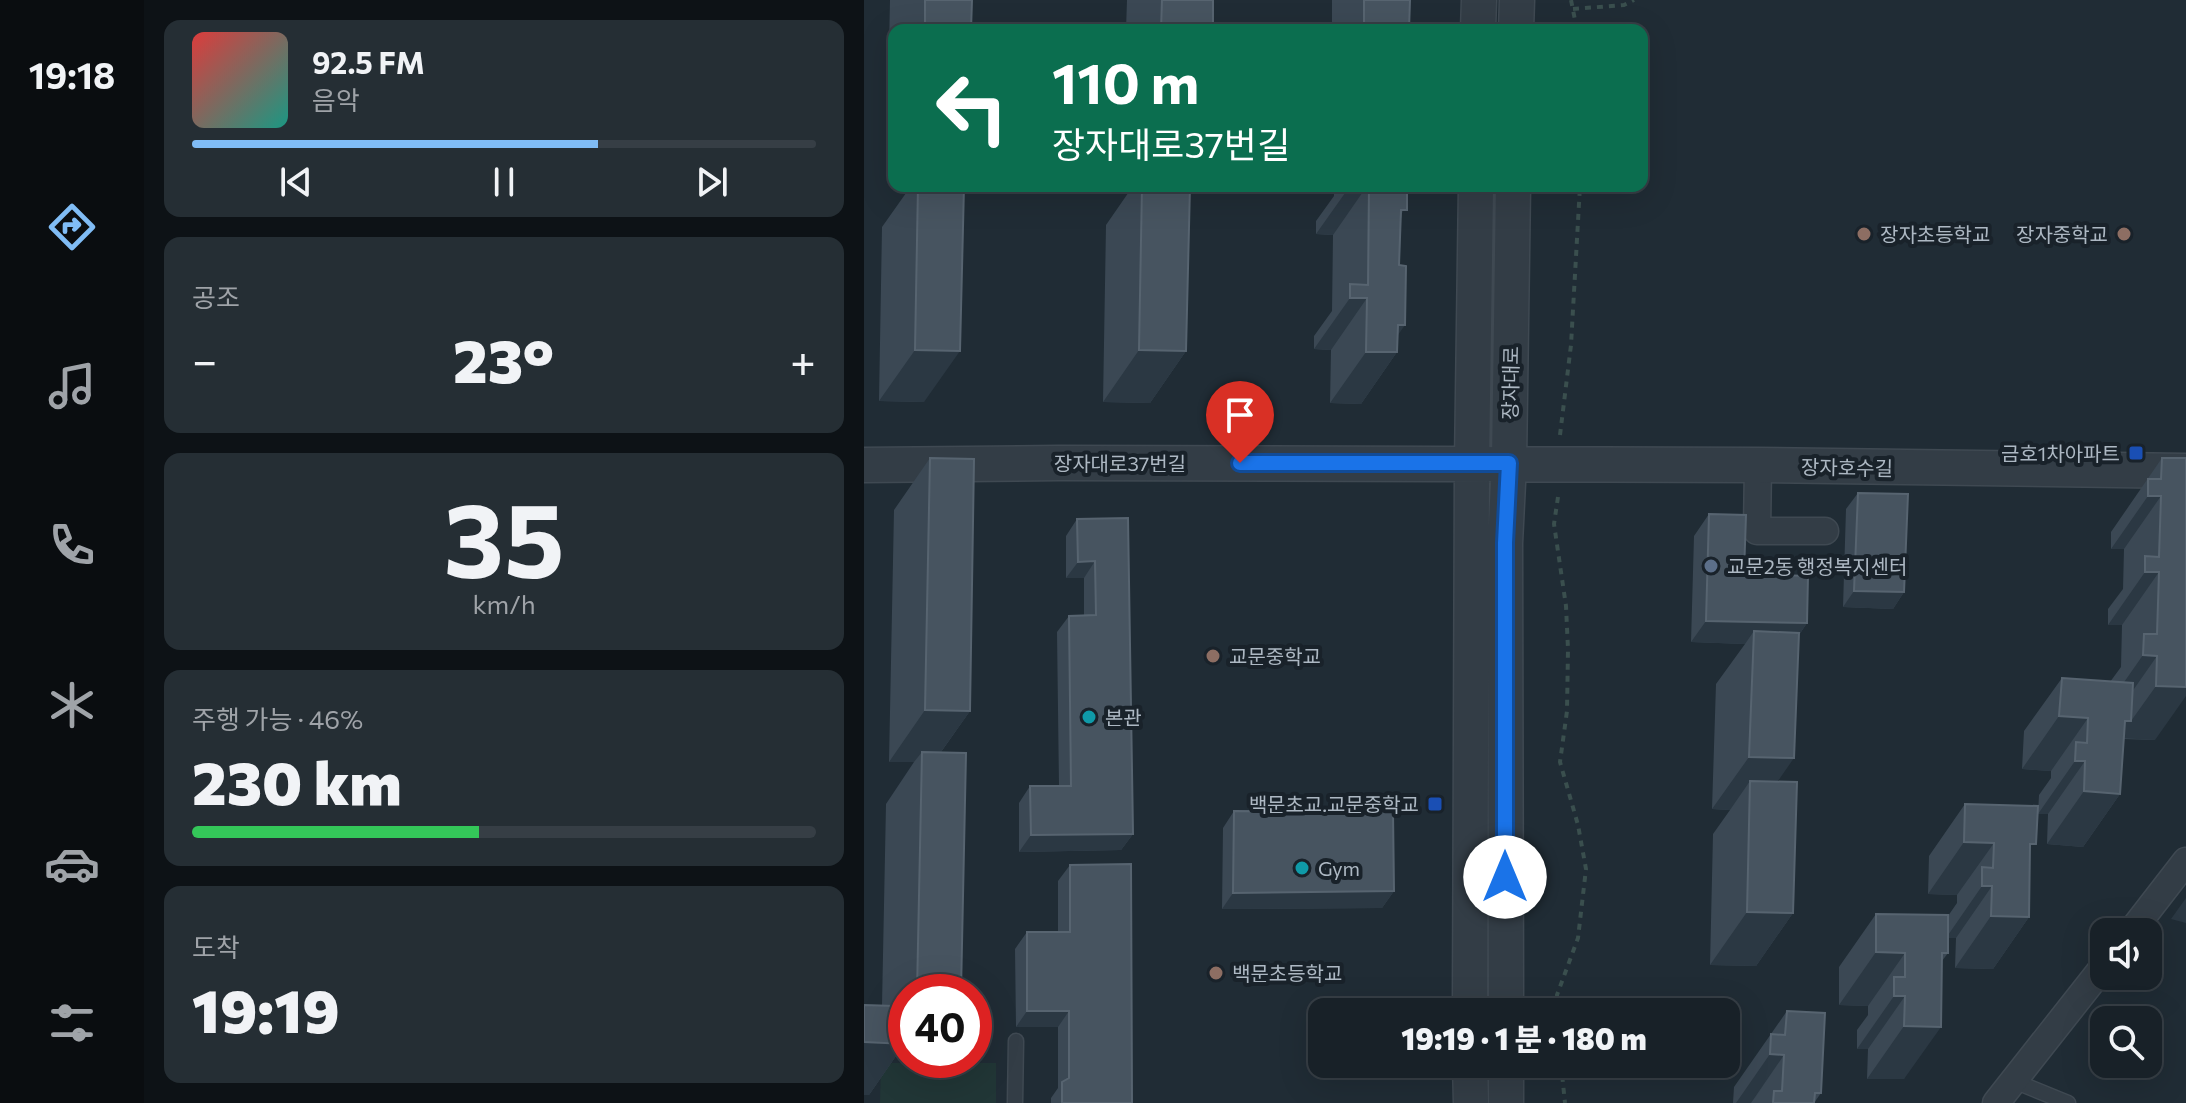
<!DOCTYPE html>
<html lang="ko">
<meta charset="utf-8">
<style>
:root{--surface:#182128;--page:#252e34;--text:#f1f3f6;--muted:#9fa3a8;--line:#363e45;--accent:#80bcf5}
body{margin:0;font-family:Commissioner,"Noto Sans KR",sans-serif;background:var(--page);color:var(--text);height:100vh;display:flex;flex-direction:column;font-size:30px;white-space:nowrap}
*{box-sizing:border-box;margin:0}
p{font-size:26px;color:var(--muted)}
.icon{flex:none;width:44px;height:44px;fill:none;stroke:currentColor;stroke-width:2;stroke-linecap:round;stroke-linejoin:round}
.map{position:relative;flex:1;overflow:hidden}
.details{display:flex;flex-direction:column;gap:20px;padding:20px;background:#0d1216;width:720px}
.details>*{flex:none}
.guide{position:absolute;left:24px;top:24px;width:760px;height:168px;border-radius:16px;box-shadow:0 8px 32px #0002,0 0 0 2px var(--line);background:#0b6e4f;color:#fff;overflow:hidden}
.controls{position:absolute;left:1226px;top:918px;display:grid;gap:16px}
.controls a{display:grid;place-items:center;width:72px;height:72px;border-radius:16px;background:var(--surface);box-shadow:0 8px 32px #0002,0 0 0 2px var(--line);font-size:40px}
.speed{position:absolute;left:24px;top:974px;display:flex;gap:16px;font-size:40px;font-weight:700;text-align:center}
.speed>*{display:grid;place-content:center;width:104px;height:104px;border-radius:50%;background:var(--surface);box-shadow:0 8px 32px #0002,0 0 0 2px var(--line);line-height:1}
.speed .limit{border:12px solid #d22;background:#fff;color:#111}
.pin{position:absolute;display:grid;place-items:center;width:68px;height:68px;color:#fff;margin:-82px -34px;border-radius:50% 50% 50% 0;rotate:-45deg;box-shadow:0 0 8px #0007}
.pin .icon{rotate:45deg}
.me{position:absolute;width:88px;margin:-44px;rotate:0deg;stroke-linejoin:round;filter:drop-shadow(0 0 6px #0008)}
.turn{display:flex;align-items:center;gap:28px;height:168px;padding:0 32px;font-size:36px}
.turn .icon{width:104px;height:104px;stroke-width:2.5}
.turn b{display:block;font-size:56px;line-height:68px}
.big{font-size:60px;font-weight:800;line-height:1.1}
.details .widget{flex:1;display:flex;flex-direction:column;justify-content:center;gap:12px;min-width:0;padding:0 28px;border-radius:16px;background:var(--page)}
.details .dial{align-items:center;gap:0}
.dial b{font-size:104px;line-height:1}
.song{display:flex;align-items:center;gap:24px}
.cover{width:96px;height:96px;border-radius:12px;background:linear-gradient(135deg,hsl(0 70% 55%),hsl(170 70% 35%))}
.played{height:8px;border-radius:4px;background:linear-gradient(90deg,var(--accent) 65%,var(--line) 65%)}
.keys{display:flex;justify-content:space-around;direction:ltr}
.heat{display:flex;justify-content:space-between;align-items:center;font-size:44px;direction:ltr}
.charge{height:12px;border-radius:6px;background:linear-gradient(90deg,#34c759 46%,var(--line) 0)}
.trip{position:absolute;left:444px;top:998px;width:432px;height:80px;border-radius:16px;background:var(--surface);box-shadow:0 8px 32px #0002,0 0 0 2px var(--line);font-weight:800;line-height:80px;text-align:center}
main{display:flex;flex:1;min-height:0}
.tab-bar{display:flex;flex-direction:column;width:144px;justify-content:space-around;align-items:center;background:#0a0d10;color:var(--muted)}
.tab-bar .icon{width:56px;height:56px}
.tab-bar .active{color:var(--accent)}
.tab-bar b{font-size:36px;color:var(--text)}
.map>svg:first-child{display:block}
.green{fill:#213636}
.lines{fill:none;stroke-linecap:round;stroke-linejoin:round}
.service-casing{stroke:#3f4952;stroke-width:17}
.minor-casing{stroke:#3f4952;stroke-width:29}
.tertiary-casing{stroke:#3f4952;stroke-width:37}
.path{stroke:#3a4f4e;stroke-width:4;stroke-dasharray:6 6;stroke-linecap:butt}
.service{stroke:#333d46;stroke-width:14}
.minor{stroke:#333d46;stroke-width:26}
.tertiary{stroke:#333d46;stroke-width:34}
.wall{fill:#3b4854}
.shaded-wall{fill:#2b3843}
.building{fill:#475460;stroke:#576470;stroke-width:2}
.route-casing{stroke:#114b97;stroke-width:20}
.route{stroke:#1a73e8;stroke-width:14}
.education-dot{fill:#8d6e63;stroke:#19222a;stroke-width:3}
.transit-dot{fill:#1a4fb4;stroke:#19222a;stroke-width:3}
.service-dot{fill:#5c6f8a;stroke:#19222a;stroke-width:3}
.culture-dot{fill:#0f9aa8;stroke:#19222a;stroke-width:3}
.labels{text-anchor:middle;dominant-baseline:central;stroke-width:8;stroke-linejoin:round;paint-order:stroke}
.poi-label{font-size:20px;fill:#adb8c3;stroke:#19222a;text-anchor:start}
.street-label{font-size:20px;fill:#adb8c3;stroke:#19222a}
</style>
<main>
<nav class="tab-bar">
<b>19:18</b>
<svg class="icon active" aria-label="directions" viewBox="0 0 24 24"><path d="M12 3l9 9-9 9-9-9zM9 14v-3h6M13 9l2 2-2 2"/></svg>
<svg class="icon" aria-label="music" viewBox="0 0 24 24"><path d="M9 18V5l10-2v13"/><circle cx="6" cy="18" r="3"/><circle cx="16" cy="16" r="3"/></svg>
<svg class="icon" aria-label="phone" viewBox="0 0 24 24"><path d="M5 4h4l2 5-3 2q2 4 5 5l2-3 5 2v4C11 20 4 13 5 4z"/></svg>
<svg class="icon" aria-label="climate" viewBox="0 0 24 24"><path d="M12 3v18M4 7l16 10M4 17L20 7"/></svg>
<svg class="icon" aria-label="car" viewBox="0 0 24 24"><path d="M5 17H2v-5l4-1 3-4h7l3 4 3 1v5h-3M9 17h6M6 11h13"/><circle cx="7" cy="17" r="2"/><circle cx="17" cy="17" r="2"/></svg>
<svg class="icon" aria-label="filters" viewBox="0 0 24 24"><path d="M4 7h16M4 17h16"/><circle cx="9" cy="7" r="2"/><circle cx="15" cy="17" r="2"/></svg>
</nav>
<section class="details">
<div class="widget">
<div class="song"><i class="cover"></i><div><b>92.5 FM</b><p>음악</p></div></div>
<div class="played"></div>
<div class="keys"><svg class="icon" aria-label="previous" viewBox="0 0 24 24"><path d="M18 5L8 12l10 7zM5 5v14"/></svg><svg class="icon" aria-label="pause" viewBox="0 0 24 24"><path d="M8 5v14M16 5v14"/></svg><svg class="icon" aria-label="next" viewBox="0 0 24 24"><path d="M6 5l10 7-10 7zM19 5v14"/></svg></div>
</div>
<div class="widget"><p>공조</p>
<div class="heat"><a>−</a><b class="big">23°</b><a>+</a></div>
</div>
<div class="widget dial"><b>35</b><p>km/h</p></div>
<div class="widget"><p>주행 가능 · 46%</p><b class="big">230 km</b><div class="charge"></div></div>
<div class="widget"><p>도착</p><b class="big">19:19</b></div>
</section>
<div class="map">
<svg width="1322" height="1103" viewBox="0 0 1322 1103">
<rect width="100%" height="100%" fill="#202c35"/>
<path class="green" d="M 17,1063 L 132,1063 L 132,1103 L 16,1103 Z"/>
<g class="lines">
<g class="service-casing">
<path id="service" d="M 1150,1081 L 1204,1103
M 151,1103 L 152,1041"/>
</g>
<g class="minor-casing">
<path id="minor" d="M 894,465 L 893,531 L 961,531
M 1267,932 L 1322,861
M 1132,1103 L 1240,966"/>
</g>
<g class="tertiary-casing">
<path id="tertiary" d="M 614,30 L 615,0
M 652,30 L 653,0
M 0,465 L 195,463 L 894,465 L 1322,471
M 606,1012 L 608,463 L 612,186
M 642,1012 L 641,543 L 645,463 L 649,186
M 606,1064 L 607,1103
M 642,1064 L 642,1103"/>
</g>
<path class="path" d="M 707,0 L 713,30
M 709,9 L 760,5 L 770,0
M 696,435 L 707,345 L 716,186
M 694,497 L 690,524 L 702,606 L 704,649 L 703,711 L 696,762 L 714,825 L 722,869 L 714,938 L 693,995 L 694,1012
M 697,1064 L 701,1103"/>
<use href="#service" class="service"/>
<use href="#minor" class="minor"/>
<use href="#tertiary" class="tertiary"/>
</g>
<path class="wall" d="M 26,0 L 108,0 L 107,30 L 30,30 L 30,138 L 23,138 Z
M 263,0 L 349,0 L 349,30 L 262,30 Z
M 468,0 L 546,0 L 545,30 L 468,30 Z
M 47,186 L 100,186 L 60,402 L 15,401 L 18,227 Z
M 269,186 L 326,186 L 322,351 L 286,403 L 239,402 L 242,225 Z
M 470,186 L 543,186 L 537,219 L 533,352 L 497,404 L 466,403 L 467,350 L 450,349 L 450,336 L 468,311 L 469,235 L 452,234 L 452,221 L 470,196 Z
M 66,458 L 106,711 L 77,752 L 97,992 L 42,992 L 42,1056 L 32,1056 L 5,1095 L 18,1005 L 22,804 L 50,762 L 25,762 L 30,510 Z
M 1298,458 L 1291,740 L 1260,739 L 1256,794 L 1219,847 L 1183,844 L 1184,814 L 1174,814 L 1175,795 L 1187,778 L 1187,771 L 1158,769 L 1160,731 L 1198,678 L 1246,682 L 1257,667 L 1258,625 L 1244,625 L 1244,609 L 1259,589 L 1260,549 L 1247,549 L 1247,532 Z
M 994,493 L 1040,592 L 1029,609 L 979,607 L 982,509 Z
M 845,514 L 880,574 L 943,623 L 935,635 L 913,782 L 929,913 L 892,966 L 846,965 L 849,834 L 866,810 L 848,809 L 852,684 L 881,644 L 827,642 L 830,536 Z
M 264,518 L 269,834 L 257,850 L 155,852 L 155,803 L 166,786 L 195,786 L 193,632 L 205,616 L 220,615 L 220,578 L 202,578 L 202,536 L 213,519 Z
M 1101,804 L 1166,853 L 1165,917 L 1129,969 L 1091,968 L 1092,938 L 1084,938 L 1084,953 L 1078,961 L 1040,1079 L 1003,1079 L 1004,1049 L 993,1049 L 993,1030 L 1004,1015 L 1004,1006 L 975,1005 L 975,967 L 1012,914 L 1084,916 L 1093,903 L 1093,895 L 1064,894 L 1065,856 Z
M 370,811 L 530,891 L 518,908 L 358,909 L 359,828 Z
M 206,865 L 268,1103 L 187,1103 L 187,1098 L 194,1088 L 194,1027 L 152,1027 L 151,949 L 163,932 L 194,932 L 194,881 Z
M 923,1011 L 957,1093 L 950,1103 L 869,1103 L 870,1087 Z"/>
<path class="shaded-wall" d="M 30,129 L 30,138 L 23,138 Z
M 486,186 L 503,186 L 469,235 L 452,234 Z
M 486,298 L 503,298 L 467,350 L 450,349 Z
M 534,325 L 541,325 L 522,352 L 533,352 L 497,404 L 466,403 L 502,352 Z
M 51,350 L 96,351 L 60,402 L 15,401 Z
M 275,350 L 322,351 L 286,403 L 239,402 Z
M 1284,496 L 1297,496 L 1260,549 L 1247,549 Z
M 231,561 L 220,578 L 202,578 L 214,562 Z
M 1281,572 L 1295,572 L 1258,625 L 1244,625 Z
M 990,591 L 1040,592 L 1029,609 L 979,607 Z
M 842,621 L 943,623 L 928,645 L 890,631 L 881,644 L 827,642 Z
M 1279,655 L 1293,656 L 1256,709 L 1242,708 Z
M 1292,686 L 1322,687 L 1322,696 L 1291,740 L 1255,738 L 1261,721 L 1267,721 Z
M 61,710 L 106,711 L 69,763 L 58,752 L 50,762 L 25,762 Z
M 1195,716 L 1224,718 L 1187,771 L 1158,769 Z
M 885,757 L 930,758 L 893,811 L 886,781 L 866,810 L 848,809 Z
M 1211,761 L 1221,761 L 1184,814 L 1174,814 Z
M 1220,791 L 1256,794 L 1219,847 L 1183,844 Z
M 269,834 L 257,850 L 155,852 L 167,835 Z
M 1100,842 L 1130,843 L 1093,895 L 1064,894 Z
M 1118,886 L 1128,886 L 1092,938 L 1082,938 Z
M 530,891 L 518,908 L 358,909 L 369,893 Z
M 1322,898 L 1322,923 L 1307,919 Z
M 883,912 L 929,913 L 892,966 L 846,965 Z
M 1127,916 L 1165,917 L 1129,969 L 1091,968 Z
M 1012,952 L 1041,953 L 1004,1006 L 975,1005 Z
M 1030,996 L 1041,996 L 1004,1049 L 993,1049 Z
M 163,1011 L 205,1011 L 194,1027 L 152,1027 Z
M 42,1019 L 42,1056 L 32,1056 L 5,1095 L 0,1095 L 0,1042 L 25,1043 Z
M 1040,1026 L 1077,1027 L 1040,1079 L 1003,1079 Z
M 906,1054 L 920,1055 L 887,1103 L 872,1103 Z"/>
<path class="building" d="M 61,0 L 108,0 L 107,30 L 61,30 Z
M 298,0 L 349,0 L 349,30 L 297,30 Z
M 500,0 L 546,0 L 545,30 L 500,30 Z
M 54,186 L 100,186 L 96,351 L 51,350 Z
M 278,186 L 326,186 L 322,351 L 275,350 Z
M 505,186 L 543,186 L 543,210 L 537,210 L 535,265 L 542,266 L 541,325 L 534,325 L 533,352 L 502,352 L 503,298 L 486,298 L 486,284 L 504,285 Z
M 66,458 L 110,459 L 106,711 L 61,710 Z
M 1298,458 L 1322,458 L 1322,687 L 1292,686 L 1293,656 L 1279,655 L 1280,634 L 1293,634 L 1295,572 L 1281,572 L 1281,556 L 1295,557 L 1297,496 L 1284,496 L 1284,479 L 1297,479 Z
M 994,493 L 1044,494 L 1040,592 L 990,591 Z
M 845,514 L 882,515 L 880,574 L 944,576 L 943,623 L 842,621 Z
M 264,518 L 269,834 L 167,835 L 166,786 L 207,786 L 205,616 L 232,615 L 231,561 L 214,562 L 213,519 Z
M 890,631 L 935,633 L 930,758 L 885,757 Z
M 1198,678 L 1269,683 L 1267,721 L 1261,721 L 1256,794 L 1220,791 L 1221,761 L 1211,761 L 1212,742 L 1223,743 L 1224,718 L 1195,716 Z
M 58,752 L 102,753 L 97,992 L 53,992 Z
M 886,781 L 933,782 L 929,913 L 883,912 Z
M 1101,804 L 1174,806 L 1172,844 L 1166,844 L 1165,917 L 1127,916 L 1128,886 L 1118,886 L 1118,867 L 1129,868 L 1130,843 L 1100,842 Z
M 370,811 L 529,812 L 530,891 L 369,893 Z
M 267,864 L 268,1103 L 198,1103 L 198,1082 L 205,1078 L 205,1011 L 163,1011 L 163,932 L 206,932 L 206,865 Z
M 1012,914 L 1084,915 L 1084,953 L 1078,953 L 1077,1027 L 1040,1026 L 1041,996 L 1030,996 L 1030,977 L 1041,977 L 1041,953 L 1012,952 Z
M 0,1005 L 30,1006 L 30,1030 L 41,1031 L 41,1044 L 0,1042 Z
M 923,1011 L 961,1013 L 957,1093 L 951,1093 L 950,1103 L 909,1103 L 910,1091 L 918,1091 L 920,1055 L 906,1054 L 907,1034 L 921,1035 Z"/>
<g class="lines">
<g class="route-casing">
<path id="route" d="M 376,463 L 645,463 L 641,543 L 641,877"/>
</g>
<use href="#route" class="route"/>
</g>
<g class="education-dot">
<circle cx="1000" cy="234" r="8"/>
<circle cx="1260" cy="234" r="8"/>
<circle cx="349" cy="656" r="8"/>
<circle cx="352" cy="973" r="8"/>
</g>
<g class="transit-dot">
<rect x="1264" y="445" width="16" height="16" rx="4"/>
<rect x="563" y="796" width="16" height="16" rx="4"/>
</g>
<circle class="service-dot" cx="847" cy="566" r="8"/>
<g class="culture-dot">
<circle cx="225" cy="717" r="8"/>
<circle cx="438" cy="868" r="8"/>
</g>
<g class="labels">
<g class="poi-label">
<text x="1016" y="234">장자초등학교</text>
<text x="1244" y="234" text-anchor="end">장자중학교</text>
<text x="1256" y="453" text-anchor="end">금호1차아파트</text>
<text x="863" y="566">교문2동 행정복지센터</text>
<text x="365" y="656">교문중학교</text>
<text x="241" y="717">본관</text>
<text x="555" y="804" text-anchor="end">백문초교.교문중학교</text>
<text x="454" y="868">Gym</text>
<text x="368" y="973">백문초등학교</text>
</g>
<g class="street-label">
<text transform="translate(646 383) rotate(-89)">장자대로</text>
<text x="256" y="463">장자대로37번길</text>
<text transform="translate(983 467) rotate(1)">장자호수길</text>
</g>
</g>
</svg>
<div class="controls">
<a><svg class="icon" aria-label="sound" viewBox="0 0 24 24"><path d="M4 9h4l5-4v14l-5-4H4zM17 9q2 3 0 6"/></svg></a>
<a><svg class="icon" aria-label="search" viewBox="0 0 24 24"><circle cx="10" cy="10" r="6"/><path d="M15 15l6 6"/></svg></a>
</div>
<div class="speed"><div class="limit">40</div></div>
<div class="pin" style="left:376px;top:463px;background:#d93025"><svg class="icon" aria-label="arrive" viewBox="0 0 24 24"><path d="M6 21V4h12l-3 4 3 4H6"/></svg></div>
<svg class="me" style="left:641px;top:877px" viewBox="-20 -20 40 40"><circle r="19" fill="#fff"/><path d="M0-13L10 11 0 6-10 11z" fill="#1a73e8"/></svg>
<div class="trip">19:19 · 1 분 · 180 m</div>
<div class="guide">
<div class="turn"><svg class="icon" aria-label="left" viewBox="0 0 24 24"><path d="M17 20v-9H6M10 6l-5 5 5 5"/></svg><div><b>110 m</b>장자대로37번길</div></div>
</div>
</div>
</main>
